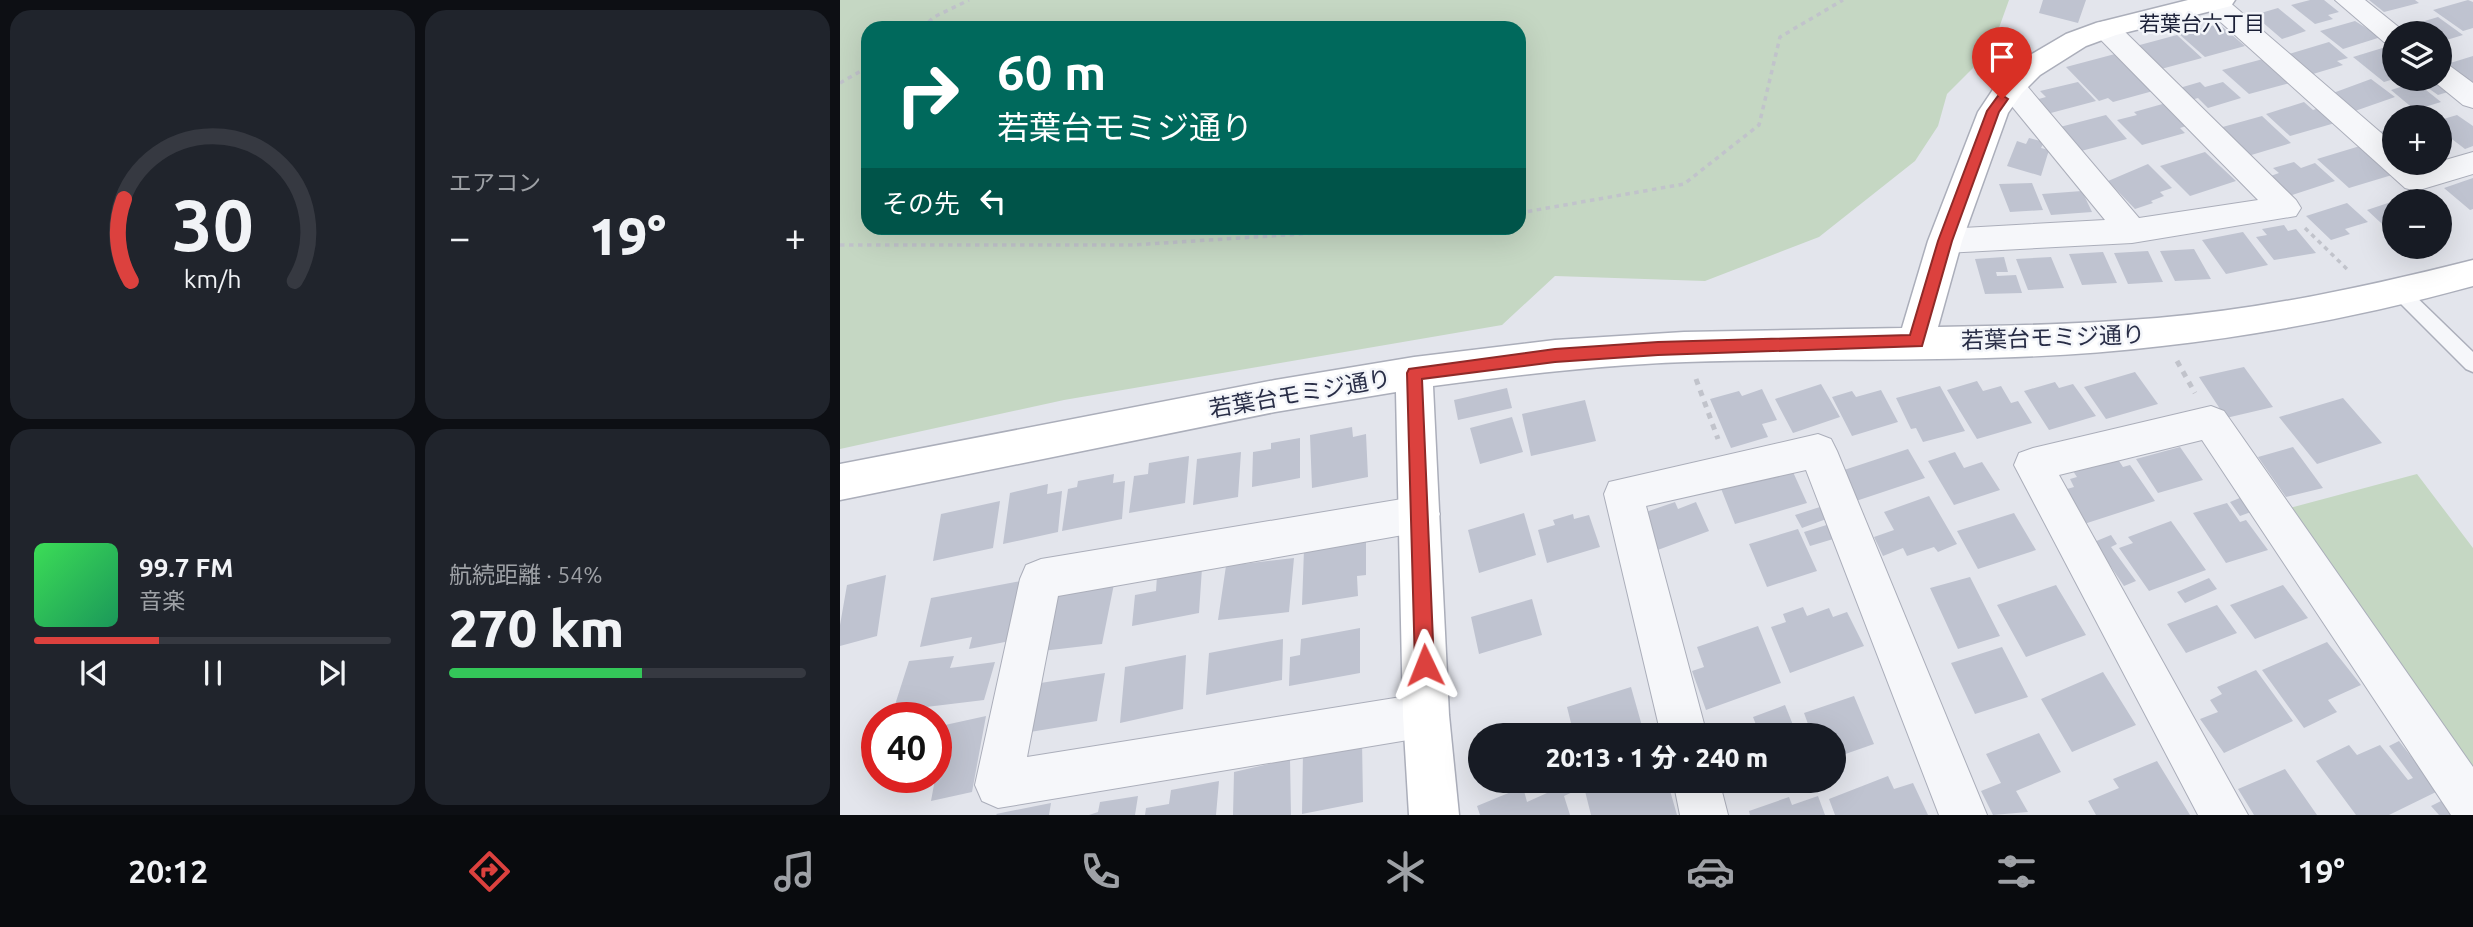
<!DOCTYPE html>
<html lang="ja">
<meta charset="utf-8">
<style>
:root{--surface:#171b24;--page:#20242c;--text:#f1f3f6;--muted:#9ea1a6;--line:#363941;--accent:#dc413e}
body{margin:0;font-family:Ubuntu,"Noto Sans JP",sans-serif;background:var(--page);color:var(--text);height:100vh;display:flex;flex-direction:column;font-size:26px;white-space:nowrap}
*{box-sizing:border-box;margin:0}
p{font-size:23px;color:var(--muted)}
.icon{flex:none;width:38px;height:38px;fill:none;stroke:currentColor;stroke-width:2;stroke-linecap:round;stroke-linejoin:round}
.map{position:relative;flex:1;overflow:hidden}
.details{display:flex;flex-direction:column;gap:10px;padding:10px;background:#0d0f14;width:840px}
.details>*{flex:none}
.guide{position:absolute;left:21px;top:21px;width:665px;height:214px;border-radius:21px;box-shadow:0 7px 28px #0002;background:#00695c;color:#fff;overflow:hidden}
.controls{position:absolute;left:1542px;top:21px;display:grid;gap:14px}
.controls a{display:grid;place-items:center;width:70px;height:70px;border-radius:50%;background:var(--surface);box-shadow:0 7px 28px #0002;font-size:35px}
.speed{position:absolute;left:21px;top:702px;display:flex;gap:14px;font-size:35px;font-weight:700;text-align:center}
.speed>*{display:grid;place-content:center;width:91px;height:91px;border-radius:50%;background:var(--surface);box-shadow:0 7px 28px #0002;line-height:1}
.speed .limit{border:10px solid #d22;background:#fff;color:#111}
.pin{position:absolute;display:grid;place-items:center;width:60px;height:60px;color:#fff;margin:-72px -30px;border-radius:50% 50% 50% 0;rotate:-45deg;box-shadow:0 0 7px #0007}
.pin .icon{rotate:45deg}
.me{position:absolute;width:77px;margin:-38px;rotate:358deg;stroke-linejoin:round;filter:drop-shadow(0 0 5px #0008)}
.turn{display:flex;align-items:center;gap:24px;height:147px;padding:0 21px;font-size:32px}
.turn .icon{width:91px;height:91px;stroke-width:2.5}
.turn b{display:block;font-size:49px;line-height:60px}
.then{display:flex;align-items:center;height:66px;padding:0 21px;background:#0003;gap:14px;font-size:26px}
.big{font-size:52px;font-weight:800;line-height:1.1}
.details .widget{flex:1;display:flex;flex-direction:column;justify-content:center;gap:10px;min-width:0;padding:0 24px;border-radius:21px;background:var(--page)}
.details .dial{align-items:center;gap:0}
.dial svg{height:182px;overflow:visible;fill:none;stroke:var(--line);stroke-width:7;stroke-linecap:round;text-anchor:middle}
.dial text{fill:var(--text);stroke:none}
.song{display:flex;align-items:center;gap:21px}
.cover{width:84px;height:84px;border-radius:10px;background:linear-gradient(135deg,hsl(130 70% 55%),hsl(150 70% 35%))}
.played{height:7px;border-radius:4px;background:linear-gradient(90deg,var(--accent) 35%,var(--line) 35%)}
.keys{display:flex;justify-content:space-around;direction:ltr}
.heat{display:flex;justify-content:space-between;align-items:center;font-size:38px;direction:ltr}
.charge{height:10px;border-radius:5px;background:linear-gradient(90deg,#34c759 54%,var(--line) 0)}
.details .tiles{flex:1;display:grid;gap:10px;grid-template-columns:repeat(2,1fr)}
.trip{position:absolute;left:628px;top:723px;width:378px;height:70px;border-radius:35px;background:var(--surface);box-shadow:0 7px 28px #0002;font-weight:800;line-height:70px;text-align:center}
.menu{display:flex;height:112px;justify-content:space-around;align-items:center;background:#090b0e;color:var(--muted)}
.menu .icon{width:49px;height:49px}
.menu .on{color:var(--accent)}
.menu b{font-size:32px;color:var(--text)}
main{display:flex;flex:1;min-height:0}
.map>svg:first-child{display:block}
.green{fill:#c5d7c3;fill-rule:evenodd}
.building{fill:#bfc3d0}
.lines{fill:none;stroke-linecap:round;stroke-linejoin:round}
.lane-casing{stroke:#abaeba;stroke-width:3}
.street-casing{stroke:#abaeba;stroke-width:2}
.secondary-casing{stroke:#abaeba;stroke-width:3}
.path-far1{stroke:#c1c3cb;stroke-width:3.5;stroke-dasharray:4.5 4.5;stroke-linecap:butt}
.path{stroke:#c1c3cb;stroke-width:5;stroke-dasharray:6 6;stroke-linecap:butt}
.lane{fill:#f6f7fa;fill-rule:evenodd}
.street{fill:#f6f7fa;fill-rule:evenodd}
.secondary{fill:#fff;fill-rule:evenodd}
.route{fill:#dc413e;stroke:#8f2a28;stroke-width:2}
.labels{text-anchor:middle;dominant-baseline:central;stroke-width:5;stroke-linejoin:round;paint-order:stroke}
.far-neighbourhood-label{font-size:21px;fill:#1b2037;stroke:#f3f5f9}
.street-label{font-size:23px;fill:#292e47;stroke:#f3f5f9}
</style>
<main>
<section class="details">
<div class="tiles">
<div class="widget dial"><svg viewBox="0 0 100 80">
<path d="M14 69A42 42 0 1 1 86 69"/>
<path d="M14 69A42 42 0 0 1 11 33" stroke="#dc413e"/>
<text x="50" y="56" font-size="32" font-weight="700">30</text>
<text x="50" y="72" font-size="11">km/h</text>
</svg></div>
<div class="widget"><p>エアコン</p>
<div class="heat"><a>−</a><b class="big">19°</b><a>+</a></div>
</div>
<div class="widget">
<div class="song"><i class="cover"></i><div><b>99.7 FM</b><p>音楽</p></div></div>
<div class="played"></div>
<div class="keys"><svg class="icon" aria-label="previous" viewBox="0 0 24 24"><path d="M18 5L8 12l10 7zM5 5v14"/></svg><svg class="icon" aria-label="pause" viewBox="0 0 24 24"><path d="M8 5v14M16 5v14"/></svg><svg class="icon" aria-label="next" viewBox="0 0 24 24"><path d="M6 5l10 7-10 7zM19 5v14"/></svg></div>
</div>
<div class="widget"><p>航続距離 · 54%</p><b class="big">270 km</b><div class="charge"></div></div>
</div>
</section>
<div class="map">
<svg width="1633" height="815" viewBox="0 0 1633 815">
<rect width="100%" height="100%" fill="#e3e5ec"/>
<path class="green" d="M 0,0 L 1169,0 L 1151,50 L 1107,94 L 1098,126 L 1075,161 L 979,237 L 865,281 L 715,276 L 662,325 L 224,400 L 0,449 ZM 28,28 L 679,28 L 679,228 L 28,228 Z
M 1577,474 L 1633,548 L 1633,782 L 1446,509 Z"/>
<path class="building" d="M 1203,0 L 1246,0 L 1238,23 L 1199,13 Z
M 1470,0 L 1484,0 L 1499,12 L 1488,15 L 1493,19 L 1475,24 L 1451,5 Z
M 1529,0 L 1575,0 L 1579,3 L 1544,12 Z
M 1628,0 L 1633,2 L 1633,28 L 1623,31 L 1593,10 Z
M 1438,8 L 1466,31 L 1442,39 L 1414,15 Z
M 1598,17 L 1623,35 L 1600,42 L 1600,33 L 1578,33 L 1568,26 Z
M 1515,21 L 1541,37 L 1503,49 L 1480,31 Z
M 1379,24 L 1405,46 L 1365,57 L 1339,34 Z
M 1337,35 L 1362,58 L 1321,69 L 1296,46 Z
M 1489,42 L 1508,58 L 1497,61 L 1503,65 L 1473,74 L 1449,54 Z
M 1549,46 L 1554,51 L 1554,79 L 1544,82 L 1513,57 Z
M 1275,54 L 1313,91 L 1273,102 L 1268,98 L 1259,101 L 1226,67 Z
M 1633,56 L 1633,84 L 1607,64 Z
M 1423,59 L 1450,83 L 1409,94 L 1382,70 Z
M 1601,76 L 1618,89 L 1598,95 L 1581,83 Z
M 1531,79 L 1555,97 L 1515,111 L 1493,93 Z
M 1238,82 L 1256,101 L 1207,114 L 1195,100 L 1206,97 L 1200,91 Z
M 1360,82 L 1365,87 L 1383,82 L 1401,98 L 1368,108 L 1358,98 L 1348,101 L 1336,89 Z
M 1576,82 L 1601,102 L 1575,110 L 1551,90 Z
M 1464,102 L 1473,110 L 1479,108 L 1495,123 L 1450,136 L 1426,114 Z
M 1326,103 L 1349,125 L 1340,128 L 1345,133 L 1302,145 L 1277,120 L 1297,115 L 1294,112 Z
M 1266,115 L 1287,139 L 1241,151 L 1220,127 Z
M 1617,115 L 1633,126 L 1633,146 L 1625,149 L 1600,130 L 1600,120 Z
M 1422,116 L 1451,143 L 1408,156 L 1379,128 Z
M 1554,127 L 1554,148 L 1536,133 Z
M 1189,138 L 1204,142 L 1201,148 L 1209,150 L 1201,176 L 1167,166 L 1177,141 L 1186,144 Z
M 1520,146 L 1552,175 L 1509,188 L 1477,159 Z
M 1365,152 L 1396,181 L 1350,196 L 1320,166 Z
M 1454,162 L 1461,168 L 1475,163 L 1495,181 L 1446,197 L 1425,178 L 1439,173 L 1433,168 Z
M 1308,164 L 1332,188 L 1320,192 L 1324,196 L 1311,201 L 1313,203 L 1295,209 L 1268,181 Z
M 1633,178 L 1633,209 L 1630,210 L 1604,188 Z
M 1192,183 L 1203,210 L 1170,212 L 1159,184 Z
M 1242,191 L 1252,212 L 1211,215 L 1202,194 Z
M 1581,193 L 1591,201 L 1556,201 Z
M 1554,201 L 1554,235 L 1527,210 Z
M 1507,203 L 1528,222 L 1505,229 L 1510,234 L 1491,240 L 1466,216 Z
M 1444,225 L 1448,231 L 1456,229 L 1476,253 L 1434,260 L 1416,237 L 1427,235 L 1422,229 Z
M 1403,232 L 1428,265 L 1386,274 L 1362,240 Z
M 1354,249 L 1371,279 L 1335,281 L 1320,251 Z
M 1308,251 L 1323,282 L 1288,284 L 1274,253 Z
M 1263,252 L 1277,283 L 1242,285 L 1229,254 Z
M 1164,257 L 1168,272 L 1156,272 L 1157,276 L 1176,275 L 1182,293 L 1145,294 L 1135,259 Z
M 1211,257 L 1224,288 L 1188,290 L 1176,259 Z
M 1404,367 L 1433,407 L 1386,418 L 1359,377 Z
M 1295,372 L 1318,404 L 1266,419 L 1244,387 Z
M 1137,381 L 1143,391 L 1161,386 L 1171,403 L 1178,401 L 1192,423 L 1137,439 L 1107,390 Z
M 1215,382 L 1219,388 L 1233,384 L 1256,416 L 1209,430 L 1184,391 Z
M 981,384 L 1000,417 L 953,433 L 935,399 Z
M 1100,386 L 1125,431 L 1083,442 L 1076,428 L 1071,429 L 1056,398 Z
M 667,388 L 672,408 L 618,420 L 614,400 Z
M 922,389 L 937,420 L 922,424 L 928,437 L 891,448 L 870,399 L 899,391 L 902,396 Z
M 1041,390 L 1058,422 L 1012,436 L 992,397 L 1012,391 L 1016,397 Z
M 1503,398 L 1542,443 L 1477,464 L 1439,417 Z
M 745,400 L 756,441 L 691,456 L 682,414 Z
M 672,417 L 683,452 L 640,464 L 630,428 Z
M 512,427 L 513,437 L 526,434 L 528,477 L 472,488 L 470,435 Z
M 460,438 L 460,478 L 412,487 L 413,452 L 431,449 L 431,443 Z
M 1340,447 L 1363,480 L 1318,493 L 1296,459 Z
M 1453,447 L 1483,488 L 1446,497 L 1418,457 Z
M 1068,449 L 1085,478 L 1016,501 L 1001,471 Z
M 401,452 L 398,497 L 353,505 L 357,459 Z
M 1115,452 L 1124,468 L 1142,462 L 1160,490 L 1114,505 L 1088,461 Z
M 1275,455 L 1283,467 L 1290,465 L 1315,501 L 1241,525 L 1220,491 L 1234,487 L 1230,479 L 1237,477 L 1231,468 Z
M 349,456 L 345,503 L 289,513 L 294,476 L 308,474 L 309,463 Z
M 928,472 L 930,479 L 953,472 L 967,503 L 895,524 L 880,486 Z
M 274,474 L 273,483 L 285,481 L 282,519 L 222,531 L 228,489 L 237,487 L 238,481 Z
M 208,484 L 207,494 L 222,491 L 218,532 L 163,544 L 170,493 Z
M 1407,495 L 1419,509 L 1400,516 L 1390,502 Z
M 1089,496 L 1117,544 L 1098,552 L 1094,547 L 1067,556 L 1063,548 L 1043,556 L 1034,537 L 1054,530 L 1044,512 Z
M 160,501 L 153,548 L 93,561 L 101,514 Z
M 835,502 L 838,509 L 856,502 L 869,531 L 815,551 L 800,514 Z
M 1387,503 L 1400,522 L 1406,520 L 1428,550 L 1386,563 L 1353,513 Z
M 983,506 L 989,518 L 962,528 L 955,515 Z
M 684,513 L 696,555 L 639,573 L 628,530 Z
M 1174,513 L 1196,550 L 1138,569 L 1117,531 Z
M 733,514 L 734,519 L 749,515 L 760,547 L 707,563 L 698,530 L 715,525 L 713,520 Z
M 1331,521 L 1366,570 L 1309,591 L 1279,548 L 1293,543 L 1288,537 Z
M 993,523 L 1000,537 L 970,546 L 964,532 Z
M 958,529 L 977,571 L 927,587 L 909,544 Z
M 1271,535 L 1277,544 L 1271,547 L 1296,581 L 1284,586 L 1254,542 Z
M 526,539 L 526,575 L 517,576 L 518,596 L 462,605 L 464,549 Z
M 454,558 L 449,612 L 378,620 L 386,566 Z
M 362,568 L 359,613 L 292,626 L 295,595 L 316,591 L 317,576 Z
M 46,575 L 37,636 L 0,646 L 0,625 L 7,585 Z
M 1130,577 L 1160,636 L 1118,649 L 1090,588 Z
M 1369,578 L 1377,589 L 1345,603 L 1337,592 Z
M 181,581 L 170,641 L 129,649 L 132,637 L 80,647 L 91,598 Z
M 274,584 L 262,644 L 202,651 L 216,591 Z
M 1216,585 L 1246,635 L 1186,657 L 1157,605 Z
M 1443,585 L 1468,618 L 1415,639 L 1390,605 Z
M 692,599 L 702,635 L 639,654 L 631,617 Z
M 1377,605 L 1397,633 L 1346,653 L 1327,624 Z
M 963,607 L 967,616 L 989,608 L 993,617 L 1007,612 L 1024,646 L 950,673 L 931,627 L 946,622 L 943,614 Z
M 918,626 L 941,683 L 866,710 L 852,671 L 864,667 L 857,647 Z
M 520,628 L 520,673 L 449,686 L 450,657 L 460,655 L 461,639 Z
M 443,639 L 442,680 L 366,695 L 369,653 Z
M 1487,642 L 1521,685 L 1488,700 L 1497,712 L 1464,728 L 1422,670 Z
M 1162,647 L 1188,697 L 1135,714 L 1111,663 Z
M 346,655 L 343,709 L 280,723 L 285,667 Z
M 114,656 L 110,668 L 155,662 L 144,700 L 53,711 L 69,661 Z
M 1416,670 L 1453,721 L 1384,753 L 1360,719 L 1378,712 L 1370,700 L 1382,694 L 1377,687 Z
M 1263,672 L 1296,725 L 1232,752 L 1201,699 Z
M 265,673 L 257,721 L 184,733 L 194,684 Z
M 791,687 L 802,726 L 773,735 L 734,735 L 727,707 Z
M 1014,696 L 1034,744 L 994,758 L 994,735 L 972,735 L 964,713 Z
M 945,705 L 957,735 L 920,735 L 913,717 Z
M 146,716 L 132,792 L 91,801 L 97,768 L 96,727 Z
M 1199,733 L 1221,772 L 1176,791 L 1188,812 L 1153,815 L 1141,791 L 1161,783 L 1146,754 Z
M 522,740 L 523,802 L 462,814 L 463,752 Z
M 1559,741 L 1598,791 L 1549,815 L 1516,815 L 1476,761 L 1509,745 L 1517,755 L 1540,745 L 1568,780 L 1573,778 L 1549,746 Z
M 450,759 L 451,815 L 393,815 L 394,772 Z
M 1317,761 L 1350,815 L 1256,815 L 1248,801 L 1279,788 L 1273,779 Z
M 1445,769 L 1477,815 L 1414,815 L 1398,789 Z
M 1048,776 L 1054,789 L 1073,783 L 1088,815 L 995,815 L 989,799 Z
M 719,780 L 734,780 L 737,790 L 724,796 L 730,815 L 640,815 L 637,806 L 683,787 L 687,802 L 707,793 L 705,786 Z
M 774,780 L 827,780 L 837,815 L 751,815 L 745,791 Z
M 379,781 L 376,815 L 305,815 L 306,808 L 329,804 L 331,790 Z
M 298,796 L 295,815 L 249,815 L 258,812 L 260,802 Z
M 978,796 L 985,815 L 910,815 L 909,811 L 949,797 L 952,805 Z
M 1605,799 L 1618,815 L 1599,815 L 1591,806 Z
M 211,803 L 209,815 L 157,815 L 156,814 Z"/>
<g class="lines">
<g class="lane-casing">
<path id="lane" d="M 1560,285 L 1566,287 L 1633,352 L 1633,372 L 1626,369 L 1554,297 L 1551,292 L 1554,287 Z"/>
</g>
<g class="street-casing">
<path id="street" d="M 1362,0 L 1387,0 L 1554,144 L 1554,163 L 1576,163 L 1581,167 L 1633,152 L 1633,174 L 1576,191 L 1565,188 L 1365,8 Z
M 1495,0 L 1525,0 L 1566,33 L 1554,33 L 1554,44 L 1544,42 Z
M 1266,21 L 1276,23 L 1456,200 L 1461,208 L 1456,216 L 1292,243 L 1105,253 L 1094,250 L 1089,241 L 1094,232 L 1105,229 L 1265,220 L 1161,93 L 1157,86 L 1161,79 L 1171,77 L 1181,79 L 1299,218 L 1418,200 L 1256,35 L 1253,29 L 1256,23 Z
M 1600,63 L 1610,66 L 1633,83 L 1633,108 L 1623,105 L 1591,79 L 1600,79 Z
M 1371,406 L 1384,411 L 1633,767 L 1633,815 L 1611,815 L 1362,440 L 1219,475 L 1408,815 L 1358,815 L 1174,465 L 1179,453 L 1193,448 Z
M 978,434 L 991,439 L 997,451 L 1147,815 L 1099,815 L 966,470 L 806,506 L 867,735 L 821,735 L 764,494 L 769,482 Z
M 580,496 L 594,501 L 600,514 L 594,527 L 580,532 L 218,596 L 187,757 L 586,693 L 602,699 L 608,715 L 602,731 L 586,737 L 158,808 L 142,801 L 135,785 L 180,579 L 186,565 L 201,559 Z
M 833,780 L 879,780 L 888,815 L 840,815 Z"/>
</g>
<g class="secondary-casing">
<path id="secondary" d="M 1348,0 L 1395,0 L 1391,6 L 1276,35 L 1246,46 L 1200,75 L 1182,93 L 1168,113 L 1122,241 L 1098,327 C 1171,326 1244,324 1317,318 C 1424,309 1530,286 1633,260 L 1633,286 C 1531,314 1427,334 1322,346 C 1166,365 1003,357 846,362 C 761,365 677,375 593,386 L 609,715 L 619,815 L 569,815 L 563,715 L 556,392 L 435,412 L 0,500 L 0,464 L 435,380 L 574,357 L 715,340 L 844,332 L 1062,328 L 1088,241 L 1138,112 L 1160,79 L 1180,61 L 1226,34 L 1256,23 Z"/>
</g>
<path class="path-far1" d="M 82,28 L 94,17 L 129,0
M 0,83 L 28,67
M 679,213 L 844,184 L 919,125 L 940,37 L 1003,0
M 1465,228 L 1509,271
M 0,245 L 293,245 L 552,228"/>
<path class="path" d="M 1337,361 L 1355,393
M 856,379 L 878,439"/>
<use href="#lane" class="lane"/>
<use href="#street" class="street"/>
<use href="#secondary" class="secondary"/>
</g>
<path class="route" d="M 1162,95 L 1168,99 L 1159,112 L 1112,241 L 1082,346 L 818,355 L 715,362 L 582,379 L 594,665 L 591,671 L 585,674 L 578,671 L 575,665 L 567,373 L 569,369 L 715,349 L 818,342 L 1070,335 L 1098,241 L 1147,111 L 1158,96 Z"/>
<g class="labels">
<g class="far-neighbourhood-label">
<text x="1362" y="23">若葉台六丁目</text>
</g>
<g class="street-label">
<text transform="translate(1213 337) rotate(-2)">若葉台モミジ通り</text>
<text transform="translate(460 393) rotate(-10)">若葉台モミジ通り</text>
</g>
</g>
</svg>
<div class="controls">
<a><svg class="icon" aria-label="layers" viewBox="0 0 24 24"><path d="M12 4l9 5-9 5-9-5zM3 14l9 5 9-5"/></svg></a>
<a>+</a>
<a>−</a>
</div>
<div class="speed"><div class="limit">40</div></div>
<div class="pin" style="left:1162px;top:99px;background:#d93025"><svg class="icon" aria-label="arrive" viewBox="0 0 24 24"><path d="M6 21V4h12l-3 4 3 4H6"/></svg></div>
<svg class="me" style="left:585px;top:665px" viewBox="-20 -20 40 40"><path d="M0-17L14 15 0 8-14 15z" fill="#dc413e" stroke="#fff" stroke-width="4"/></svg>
<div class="trip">20:13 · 1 分 · 240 m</div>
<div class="guide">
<div class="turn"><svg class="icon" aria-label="right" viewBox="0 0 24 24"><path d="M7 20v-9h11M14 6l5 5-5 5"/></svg><div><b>60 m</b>若葉台モミジ通り</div></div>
<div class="then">その先<svg class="icon" aria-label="left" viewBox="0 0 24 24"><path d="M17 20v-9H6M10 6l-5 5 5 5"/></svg></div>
</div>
</div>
</main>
<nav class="menu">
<b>20:12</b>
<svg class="icon on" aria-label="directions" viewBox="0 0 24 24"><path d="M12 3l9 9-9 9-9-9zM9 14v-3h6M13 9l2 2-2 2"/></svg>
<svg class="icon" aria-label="music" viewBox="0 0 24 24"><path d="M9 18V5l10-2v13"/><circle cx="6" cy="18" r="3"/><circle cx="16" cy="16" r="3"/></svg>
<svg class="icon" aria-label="phone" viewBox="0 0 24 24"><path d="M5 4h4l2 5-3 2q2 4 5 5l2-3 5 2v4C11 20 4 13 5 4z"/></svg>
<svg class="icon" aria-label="climate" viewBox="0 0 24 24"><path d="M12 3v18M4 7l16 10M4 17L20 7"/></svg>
<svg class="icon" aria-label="car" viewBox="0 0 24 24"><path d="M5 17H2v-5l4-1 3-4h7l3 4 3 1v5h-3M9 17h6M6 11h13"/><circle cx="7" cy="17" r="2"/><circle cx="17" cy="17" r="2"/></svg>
<svg class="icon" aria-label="filters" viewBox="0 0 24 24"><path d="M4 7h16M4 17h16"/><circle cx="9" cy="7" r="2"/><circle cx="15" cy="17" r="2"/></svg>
<b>19°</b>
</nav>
